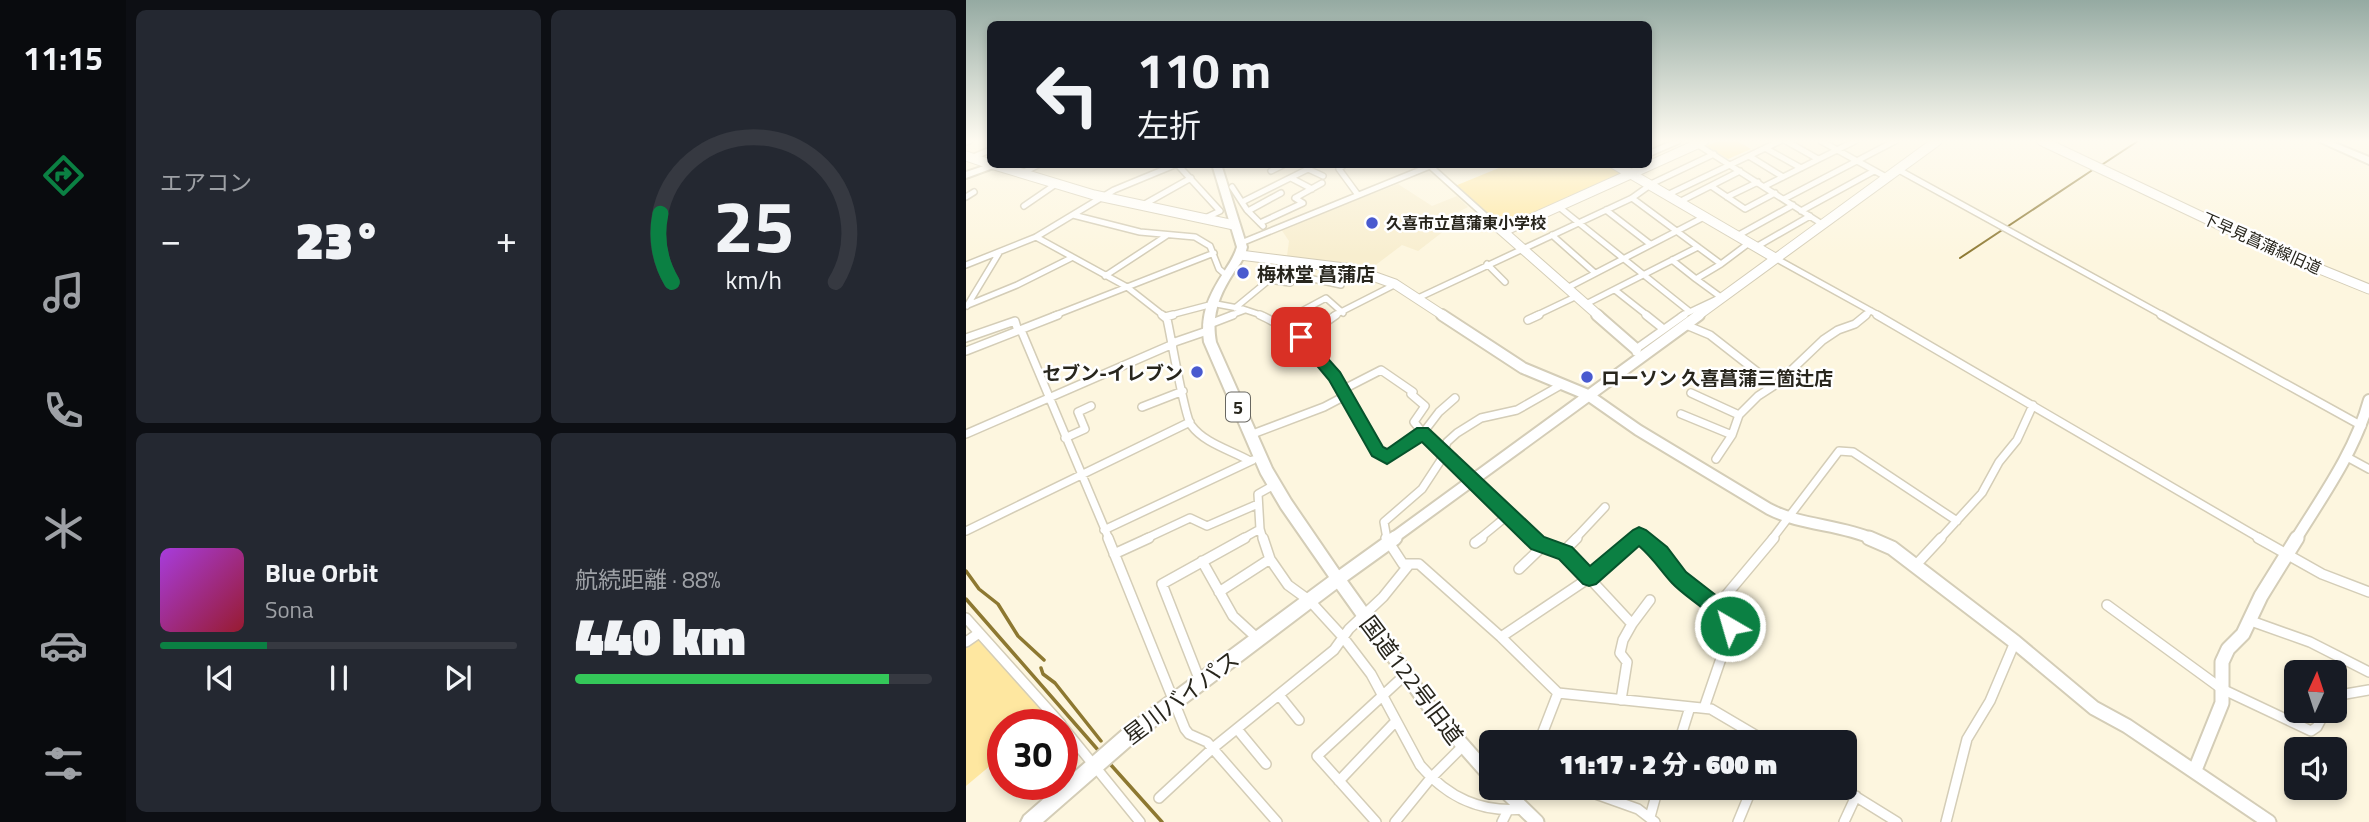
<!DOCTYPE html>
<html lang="ja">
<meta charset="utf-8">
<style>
:root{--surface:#171b24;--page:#242831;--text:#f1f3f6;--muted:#9ea1a6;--line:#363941;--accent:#0b8043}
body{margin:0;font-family:"Titillium Web","Noto Sans JP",sans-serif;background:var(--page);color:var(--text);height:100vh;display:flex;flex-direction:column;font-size:26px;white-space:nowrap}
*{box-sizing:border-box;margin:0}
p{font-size:23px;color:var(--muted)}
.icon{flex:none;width:38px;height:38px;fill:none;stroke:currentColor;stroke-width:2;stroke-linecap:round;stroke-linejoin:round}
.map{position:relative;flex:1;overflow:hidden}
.drawer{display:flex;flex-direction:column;gap:10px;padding:10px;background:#0d0f14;width:840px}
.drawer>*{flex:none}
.banner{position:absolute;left:21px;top:21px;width:665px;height:147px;border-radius:10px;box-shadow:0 4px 10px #0003;background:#171b24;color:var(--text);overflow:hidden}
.needle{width:46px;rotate:3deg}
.controls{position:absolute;left:1318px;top:660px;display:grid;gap:14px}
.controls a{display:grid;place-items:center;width:63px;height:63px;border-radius:10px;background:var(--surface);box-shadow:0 4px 10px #0003;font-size:35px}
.speed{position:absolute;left:21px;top:709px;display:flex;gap:14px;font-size:35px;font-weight:700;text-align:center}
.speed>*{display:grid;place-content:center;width:91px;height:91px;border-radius:50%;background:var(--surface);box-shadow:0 4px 10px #0003;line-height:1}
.speed .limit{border:10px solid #d22;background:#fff;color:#111}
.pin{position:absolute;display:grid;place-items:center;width:60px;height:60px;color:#fff;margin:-30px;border-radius:14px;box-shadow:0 4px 10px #0006}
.me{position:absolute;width:77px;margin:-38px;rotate:322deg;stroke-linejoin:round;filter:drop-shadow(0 0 5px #0008)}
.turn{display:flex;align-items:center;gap:24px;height:147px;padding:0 35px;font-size:32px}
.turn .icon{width:91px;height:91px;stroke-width:2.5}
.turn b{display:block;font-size:49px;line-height:60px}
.big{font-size:52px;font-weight:800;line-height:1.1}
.drawer .widget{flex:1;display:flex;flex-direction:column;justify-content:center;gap:10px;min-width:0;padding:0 24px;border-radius:10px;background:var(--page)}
.drawer .dial{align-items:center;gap:0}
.dial svg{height:182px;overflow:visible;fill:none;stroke:var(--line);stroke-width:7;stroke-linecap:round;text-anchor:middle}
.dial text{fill:var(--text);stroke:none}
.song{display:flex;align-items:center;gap:21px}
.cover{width:84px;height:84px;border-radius:10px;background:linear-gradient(135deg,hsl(280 70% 55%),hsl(350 70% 35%))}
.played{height:7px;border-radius:4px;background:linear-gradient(90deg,var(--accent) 30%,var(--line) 30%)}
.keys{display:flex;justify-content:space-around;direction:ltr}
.heat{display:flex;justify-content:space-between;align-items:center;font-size:38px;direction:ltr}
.charge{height:10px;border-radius:5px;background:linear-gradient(90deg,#34c759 88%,var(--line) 0)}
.drawer .tiles{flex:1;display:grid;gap:10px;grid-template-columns:repeat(2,1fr)}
.trip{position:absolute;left:513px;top:730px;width:378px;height:70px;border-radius:10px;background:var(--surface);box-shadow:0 4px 10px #0003;font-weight:800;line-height:70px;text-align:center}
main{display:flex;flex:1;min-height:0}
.tabs{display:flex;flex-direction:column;width:126px;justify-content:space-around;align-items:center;background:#090b0e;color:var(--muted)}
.tabs .icon{width:49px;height:49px}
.tabs .active{color:var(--accent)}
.tabs b{font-size:32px;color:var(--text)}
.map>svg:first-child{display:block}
.built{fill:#f8eecf}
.green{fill:#fee7a0}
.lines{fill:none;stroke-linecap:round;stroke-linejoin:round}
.stream-far1{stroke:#8d7831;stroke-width:2}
.stream{stroke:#8d7831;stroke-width:3.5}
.street-far2-casing{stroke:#d4cdb7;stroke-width:8}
.street-far1-casing{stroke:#d4cdb7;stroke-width:10}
.street-casing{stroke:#d4cdb7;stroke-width:12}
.secondary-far2-casing{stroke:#d4cdb7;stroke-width:11}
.secondary-far1-casing{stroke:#d4cdb7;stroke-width:14}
.secondary-casing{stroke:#d4cdb7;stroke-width:17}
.primary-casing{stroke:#d4cdb7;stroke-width:4}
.highway-casing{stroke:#d4cdb7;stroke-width:4}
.street-far2{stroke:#fff;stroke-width:5}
.street-far1{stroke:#fff;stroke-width:7}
.street{stroke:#fff;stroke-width:9}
.secondary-far2{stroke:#fff;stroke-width:9}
.secondary-far1{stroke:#fff;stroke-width:10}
.secondary{stroke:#fff;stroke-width:13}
.primary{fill:#fff;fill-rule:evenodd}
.highway{fill:#fff;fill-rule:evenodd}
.route{fill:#0b8043;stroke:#07532c;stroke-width:2}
.poi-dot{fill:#495acf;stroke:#fff;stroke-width:2.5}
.labels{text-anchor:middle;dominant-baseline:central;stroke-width:5;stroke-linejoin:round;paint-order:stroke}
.far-poi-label{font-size:16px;font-weight:bold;fill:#28261d;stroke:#fff;text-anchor:start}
.far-street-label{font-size:16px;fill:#28261d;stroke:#fff}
.shield{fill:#fff;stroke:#686761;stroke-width:2}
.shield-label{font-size:18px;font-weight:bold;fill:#28261d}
.poi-label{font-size:19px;font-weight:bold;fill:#28261d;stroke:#fff;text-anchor:start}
.near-street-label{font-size:23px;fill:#28261d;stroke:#fff}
</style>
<main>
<nav class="tabs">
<b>11:15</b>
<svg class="icon active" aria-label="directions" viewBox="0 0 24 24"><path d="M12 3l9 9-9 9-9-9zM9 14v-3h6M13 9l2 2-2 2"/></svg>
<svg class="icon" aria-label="music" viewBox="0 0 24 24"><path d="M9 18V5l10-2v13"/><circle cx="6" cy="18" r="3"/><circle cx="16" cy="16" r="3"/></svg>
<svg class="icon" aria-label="phone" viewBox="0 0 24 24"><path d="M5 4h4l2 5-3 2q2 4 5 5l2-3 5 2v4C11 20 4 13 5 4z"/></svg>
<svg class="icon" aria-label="climate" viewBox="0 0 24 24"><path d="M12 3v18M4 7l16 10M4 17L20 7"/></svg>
<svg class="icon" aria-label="car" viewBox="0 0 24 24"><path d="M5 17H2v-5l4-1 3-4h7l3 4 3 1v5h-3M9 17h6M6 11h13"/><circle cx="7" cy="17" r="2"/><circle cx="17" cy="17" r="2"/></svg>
<svg class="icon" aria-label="filters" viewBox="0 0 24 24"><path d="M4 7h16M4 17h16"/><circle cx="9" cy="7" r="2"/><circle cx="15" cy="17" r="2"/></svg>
</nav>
<section class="drawer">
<div class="tiles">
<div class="widget"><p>エアコン</p>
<div class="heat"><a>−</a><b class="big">23°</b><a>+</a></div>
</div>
<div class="widget dial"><svg viewBox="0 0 100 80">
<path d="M14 69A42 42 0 1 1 86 69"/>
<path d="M14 69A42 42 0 0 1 9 39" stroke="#0b8043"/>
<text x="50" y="56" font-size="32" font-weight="700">25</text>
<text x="50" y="72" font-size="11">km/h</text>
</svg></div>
<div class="widget">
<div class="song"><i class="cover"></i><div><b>Blue Orbit</b><p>Sona</p></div></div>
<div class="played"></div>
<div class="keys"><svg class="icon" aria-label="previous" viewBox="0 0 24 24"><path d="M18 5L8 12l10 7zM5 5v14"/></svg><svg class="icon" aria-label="pause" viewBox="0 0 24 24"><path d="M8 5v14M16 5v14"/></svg><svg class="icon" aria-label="next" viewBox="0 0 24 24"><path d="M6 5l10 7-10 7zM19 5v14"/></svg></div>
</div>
<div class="widget"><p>航続距離 · 88%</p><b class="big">440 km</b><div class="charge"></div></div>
</div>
</section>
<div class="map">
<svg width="1403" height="822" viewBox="0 0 1403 822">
<rect width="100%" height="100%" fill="#fdf6df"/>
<path class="built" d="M 432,184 L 466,206 L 491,196 L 502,207 L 478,219 L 483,227 L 452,251 L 436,245 L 407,267 L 321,256 L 323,241 L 315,229 Z"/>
<path class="green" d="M 752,141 L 771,141 L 785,149 L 762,159 L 740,146 Z
M 540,165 L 644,165 L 661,174 L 538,229 L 489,186 Z
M 12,639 L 81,717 L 74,724 L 37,724 L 37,755 L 0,786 L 0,645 Z"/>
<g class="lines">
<path class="stream-far1" d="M 1134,166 L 1172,141
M 994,258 L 1128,169"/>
<path class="stream" d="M 0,571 L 13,589 L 32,604 L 52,636 L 78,660
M 0,599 L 132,750
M 75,668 L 77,674 L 89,683 L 135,741
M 145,765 L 196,822"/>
<g class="street-far2-casing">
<path id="street-far2" d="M 726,141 L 856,224
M 820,141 L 852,159
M 855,141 L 920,177
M 0,142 L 3,141
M 799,148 L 835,168
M 682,154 L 712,141
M 783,156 L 817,177
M 5,158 L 24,150
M 211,164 L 254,211 L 237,219
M 379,164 L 373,169 L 392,195
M 464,166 L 533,228
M 931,169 L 1198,316
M 305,171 L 319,164
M 56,173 L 74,164
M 325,178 L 346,189
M 745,186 L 779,209 L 809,193
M 799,186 L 889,141
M 266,187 L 281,210 L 297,226
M 701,195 L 814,141
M 0,197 L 8,192
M 761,197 L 792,182
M 666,198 L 755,264 L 783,243
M 818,199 L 929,141
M 276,202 L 342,169 L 357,176
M 713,202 L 774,171
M 177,205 L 225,178
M 58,206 L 90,184
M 593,207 L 723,311
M 640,210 L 684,244
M 282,211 L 315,193
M 835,211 L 908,171
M 107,215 L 174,232 L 229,237 L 244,246 L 253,269 L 260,275
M 294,223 L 337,203 L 329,198 L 356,183
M 586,235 L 629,273
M 771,236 L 827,205
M 70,237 L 161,287 L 198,316
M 275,243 L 469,164
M 790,247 L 844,216
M 809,258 L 914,316
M 706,260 L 730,279
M 521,264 L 539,282
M 755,264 L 730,279 L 756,298
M 0,265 L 70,237 L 148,190 L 211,164
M 139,276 L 200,236
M 333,276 L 375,285
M 601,288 L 738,217
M 649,290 L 682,316
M 452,298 L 666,198 L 687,183 L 748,154
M 245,303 L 277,309 L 298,316
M 620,304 L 732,247
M 2,305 L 51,285 L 105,258
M 1,306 L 33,253
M 269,308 L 303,280 L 324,283 L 349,264
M 87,316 L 248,253
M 201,316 L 243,305
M 263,316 L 279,310
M 340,316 L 334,312 L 360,298 L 377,313
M 367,316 L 430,284
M 569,316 L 611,296
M 715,316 L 749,300
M 898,316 L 905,311"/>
</g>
<g class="street-far1-casing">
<path id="street-far1" d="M 196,315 L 201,319 C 205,336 218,415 225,425 C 239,444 265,450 284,461
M 294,315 C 353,341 381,398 412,451 L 421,458 L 457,433 L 568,539
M 338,315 L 353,326
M 680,315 L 695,327
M 911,315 L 1295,539
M 1195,315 L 1396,426
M 199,317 L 207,315
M 562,320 L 573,315
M 241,325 L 267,315
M 720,325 L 744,335 L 808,385
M 55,330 L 143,539
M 0,338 L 49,321 L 52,331
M 336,339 L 370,315
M 206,343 L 241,331
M 0,351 L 92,315
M 670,352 L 670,349 L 718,315
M 376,390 L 415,370 L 447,392 L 445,394 L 459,406 L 448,422 L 457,433 L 473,412 L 489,398
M 725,393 L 773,415
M 176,407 L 217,391
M 715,414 L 766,435
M 0,434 L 207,344
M 284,435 L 358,407 L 379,396
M 99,438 L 119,429 L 112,412 L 125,406
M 1381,457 L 1403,469
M 750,459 L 766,435 L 773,415 L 792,396 L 812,383 L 857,340 L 872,330 L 889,324 L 900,315
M 138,530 L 287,460
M 0,531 L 224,422
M 179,539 L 224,518 L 241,526 L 292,504
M 276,539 L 294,529
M 297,539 L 294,529 L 292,494 L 308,485
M 421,539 L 418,522 L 456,489 L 475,460 L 481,442 L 491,433 L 515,418 L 551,410 L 595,385
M 513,539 L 541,516
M 609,539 L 639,507
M 668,539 L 673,535 L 678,539
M 806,539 L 873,451 L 887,452 L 991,521
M 974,539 L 1016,493 L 1033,462 L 1051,440 L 1067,405"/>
</g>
<g class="street-casing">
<path id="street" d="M 142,538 L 219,729 L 223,734 L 241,742 L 311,822
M 297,538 L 304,559 L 322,585 L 344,601 L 376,636 L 405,674 L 454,765 C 482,798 515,813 558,809
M 420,538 L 437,564 L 453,564 L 535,637 L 592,693 L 745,709 L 801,742
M 566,538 L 572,543 L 600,553 L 666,624
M 676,538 L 716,580 L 764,620 L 761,641 L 738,708
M 1292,538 L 1356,574 L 1403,592
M 509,543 L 516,538
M 597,552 L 611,538
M 148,554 L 183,538
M 236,561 L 267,616 L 292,639
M 949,566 L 975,538
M 553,569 L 578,545
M 253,592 L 304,559
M 1141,605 L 1256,689 L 1345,731 L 1351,727 L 1360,710
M 751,606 L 808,538
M 0,618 L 95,724
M 1285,621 L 1344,642 L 1403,672
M 535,637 L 623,578 L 670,538
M 0,642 L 13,633
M 234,681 L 196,584 L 279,538
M 313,695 L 333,720
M 1368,696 L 1403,690
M 655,700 L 661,662 L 654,653 L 657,640 L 666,624 L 684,600
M 96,726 L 174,822
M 271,729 L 300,764
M 573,742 L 592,693
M 713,742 L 724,707
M 511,763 L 516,758 L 525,761
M 373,781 L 430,721
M 613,788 L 672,809 L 689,822
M 876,788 L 931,822
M 193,798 L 247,748 L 368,650 L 383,629 L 417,597 L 442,566
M 684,817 L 692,788
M 410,822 L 351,756 L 440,674
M 429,822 L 464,779 L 496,747
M 536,822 L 541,812
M 772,822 L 786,788
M 878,822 L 890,796
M 980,822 L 1001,739 L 1024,701 L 1049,642"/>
</g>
<g class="secondary-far2-casing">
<path id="secondary-far2" d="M 1076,141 L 1302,248 L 1403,289
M 0,156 L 24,164
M 25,164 L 128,195 L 268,225
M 648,164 L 809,258
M 533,228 L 633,316
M 538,231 L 738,141
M 274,255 L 387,269 L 429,284 L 478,316
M 731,316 L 971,141"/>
</g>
<g class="secondary-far1-casing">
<path id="secondary-far1" d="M 476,315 L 557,368 L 622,395 L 672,430 L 803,509 C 836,526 873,524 907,539
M 631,315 L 670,349
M 426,539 L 733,315
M 1330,539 C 1358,494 1389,451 1403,400"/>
</g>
<g class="secondary-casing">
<path id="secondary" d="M 429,538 L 372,579 L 465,709 L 525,777
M 903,538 L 926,548 L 1049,642 L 1128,708 L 1161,726 L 1303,822
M 1229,770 L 1256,703 L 1256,662 L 1262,649 L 1277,634 L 1295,596 L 1331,538
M 536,788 L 571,822"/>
</g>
<g class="primary-casing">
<path id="primary" d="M 24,164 L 38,164 L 0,178 L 0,172 Z
M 246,164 L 255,164 L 281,247 C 279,257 274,264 268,272 C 253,295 245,315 250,342 L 306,468 L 325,500 L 379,579 L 377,584 L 171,740 L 77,822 L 55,822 L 58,816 L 159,728 L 363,577 L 315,508 L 295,474 L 238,342 C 234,314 243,295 258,272 C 263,264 268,257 271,247 Z"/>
</g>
<g class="highway-casing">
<path id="highway" d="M 1352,141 L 1364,141 L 1403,157 L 1403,164 Z"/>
</g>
<use href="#street-far2" class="street-far2"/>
<use href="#street-far1" class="street-far1"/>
<use href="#street" class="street"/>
<use href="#secondary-far2" class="secondary-far2"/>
<use href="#secondary-far1" class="secondary-far1"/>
<use href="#secondary" class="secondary"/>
<use href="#primary" class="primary"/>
<use href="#highway" class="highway"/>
</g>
<linearGradient id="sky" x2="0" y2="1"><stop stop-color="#95aaa2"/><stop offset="0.55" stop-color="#fefbf1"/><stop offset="1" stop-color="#fefbf1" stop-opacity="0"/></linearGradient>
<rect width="1403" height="256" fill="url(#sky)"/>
<path class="route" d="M 335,332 L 340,334 L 374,372 L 417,447 L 421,449 L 451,428 L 462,428 L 578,537 L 606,547 L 624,566 L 667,530 L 673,527 L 680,530 L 701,547 L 720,572 L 769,610 L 774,626 L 771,633 L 764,635 L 757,633 C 747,610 723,601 706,583 C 695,571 687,558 673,546 L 630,584 L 623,586 L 617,584 L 593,559 L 565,549 L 456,442 L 421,464 L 406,456 L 363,380 L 327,337 Z"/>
<g class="poi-dot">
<circle cx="406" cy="223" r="7"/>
<circle cx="277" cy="273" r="7"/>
<circle cx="231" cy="372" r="7"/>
<circle cx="621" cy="377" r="7"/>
</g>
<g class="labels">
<g class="far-poi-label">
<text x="420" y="223">久喜市立菖蒲東小学校</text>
</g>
<g class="far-street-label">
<text transform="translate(1296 243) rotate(24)">下早見菖蒲線旧道</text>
</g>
<rect class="shield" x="260" y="392.5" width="24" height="29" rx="5"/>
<g class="shield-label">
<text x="272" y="407">5</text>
</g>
<g class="poi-label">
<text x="291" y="273">梅林堂 菖蒲店</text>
<text x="217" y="372" text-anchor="end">セブン-イレブン</text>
<text x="635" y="377">ローソン 久喜菖蒲三箇辻店</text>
</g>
<g class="near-street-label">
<text transform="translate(446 680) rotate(53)">国道122号旧道</text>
<text transform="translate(215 697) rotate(-37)">星川バイパス</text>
</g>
</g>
</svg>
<div class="controls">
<a><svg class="needle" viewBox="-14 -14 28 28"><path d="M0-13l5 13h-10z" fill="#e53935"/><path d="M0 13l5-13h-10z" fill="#9ea1a6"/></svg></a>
<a><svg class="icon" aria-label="sound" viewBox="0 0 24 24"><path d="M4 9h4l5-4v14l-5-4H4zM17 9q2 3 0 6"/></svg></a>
</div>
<div class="speed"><div class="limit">30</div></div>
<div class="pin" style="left:335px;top:337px;background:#d93025"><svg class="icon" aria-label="arrive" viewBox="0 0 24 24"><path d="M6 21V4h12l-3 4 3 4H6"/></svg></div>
<svg class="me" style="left:764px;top:626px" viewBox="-20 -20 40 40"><circle r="17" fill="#0b8043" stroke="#fff" stroke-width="3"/><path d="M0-11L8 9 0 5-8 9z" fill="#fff"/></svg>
<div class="trip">11:17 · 2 分 · 600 m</div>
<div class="banner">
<div class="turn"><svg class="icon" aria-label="left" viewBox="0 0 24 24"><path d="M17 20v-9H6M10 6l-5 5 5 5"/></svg><div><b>110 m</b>左折</div></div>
</div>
</div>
</main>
